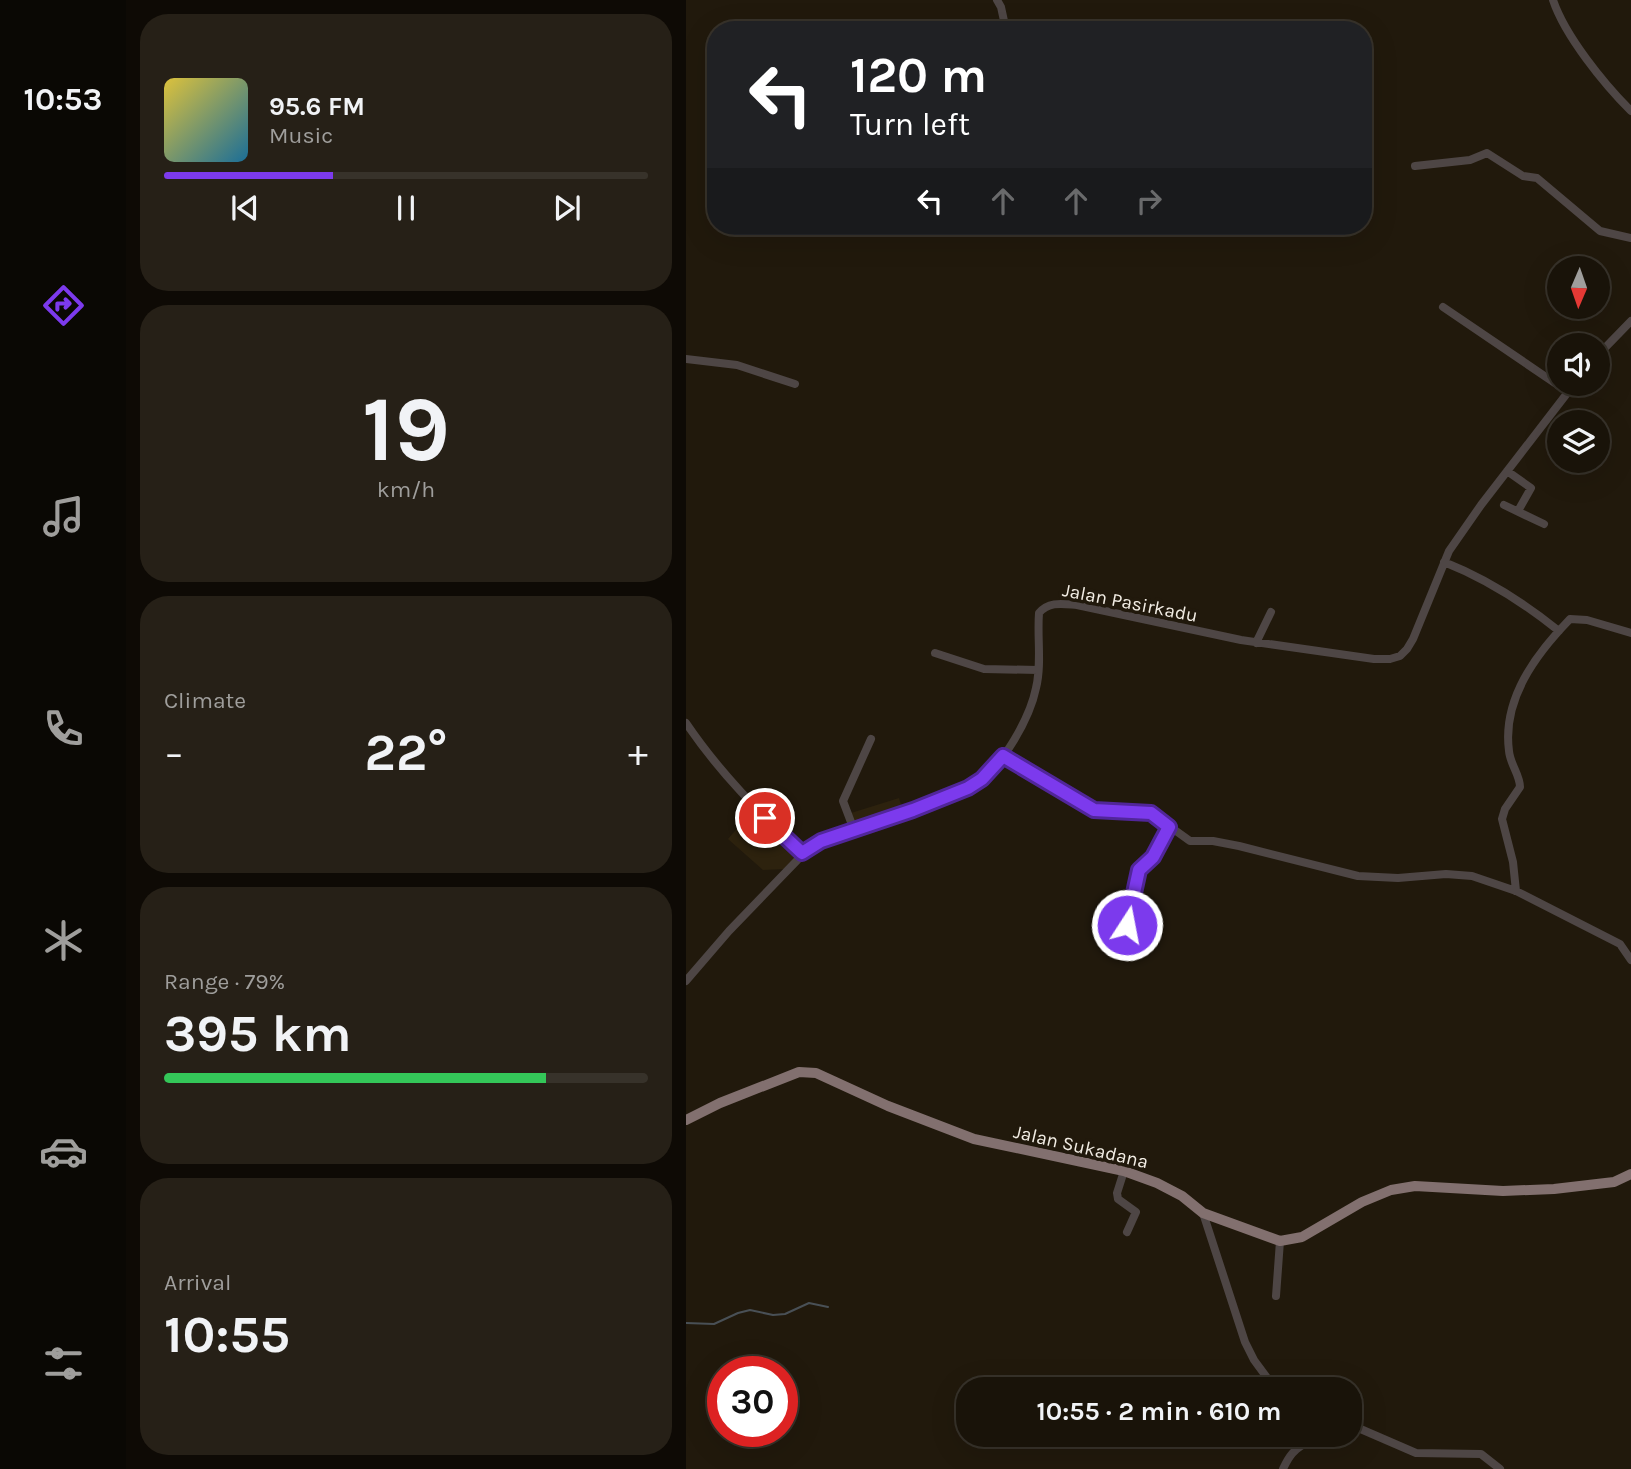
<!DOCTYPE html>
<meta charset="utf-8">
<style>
:root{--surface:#191309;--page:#262017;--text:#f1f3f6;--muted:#9f9e9c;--line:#37322a;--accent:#7c3aed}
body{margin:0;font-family:Karla,sans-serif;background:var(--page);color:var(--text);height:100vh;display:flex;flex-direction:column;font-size:26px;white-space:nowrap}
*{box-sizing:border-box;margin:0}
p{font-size:23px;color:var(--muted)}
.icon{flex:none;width:38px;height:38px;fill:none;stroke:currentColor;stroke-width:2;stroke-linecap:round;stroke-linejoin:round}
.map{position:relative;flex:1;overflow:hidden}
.details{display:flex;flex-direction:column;gap:14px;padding:14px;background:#0e0a05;width:560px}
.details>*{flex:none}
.banner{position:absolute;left:21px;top:21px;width:665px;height:214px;border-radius:28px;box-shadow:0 7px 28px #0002,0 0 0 2px var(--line);background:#202124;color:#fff;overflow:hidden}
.needle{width:46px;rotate:182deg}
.buttons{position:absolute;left:861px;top:256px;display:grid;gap:14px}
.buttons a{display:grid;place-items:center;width:63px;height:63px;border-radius:50%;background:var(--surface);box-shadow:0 7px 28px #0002,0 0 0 2px var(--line);font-size:35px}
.speed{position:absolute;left:21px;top:1356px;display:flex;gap:14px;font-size:35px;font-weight:700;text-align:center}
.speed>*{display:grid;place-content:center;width:91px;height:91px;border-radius:50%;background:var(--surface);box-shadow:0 7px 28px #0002,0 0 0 2px var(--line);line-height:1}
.speed .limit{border:10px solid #d22;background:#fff;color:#111}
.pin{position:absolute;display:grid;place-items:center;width:60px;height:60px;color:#fff;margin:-30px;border:4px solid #fff;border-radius:50%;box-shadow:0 2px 7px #0007}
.me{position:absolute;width:77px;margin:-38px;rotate:11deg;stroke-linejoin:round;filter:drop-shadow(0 0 5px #0008)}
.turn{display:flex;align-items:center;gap:24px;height:147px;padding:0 28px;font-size:32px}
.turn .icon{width:91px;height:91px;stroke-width:2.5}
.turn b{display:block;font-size:49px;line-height:60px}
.lanes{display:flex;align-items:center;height:66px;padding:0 28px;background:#0003;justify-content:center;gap:35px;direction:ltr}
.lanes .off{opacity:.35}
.big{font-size:52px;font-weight:700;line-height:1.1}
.details .card{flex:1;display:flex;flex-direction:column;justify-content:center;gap:10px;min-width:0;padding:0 24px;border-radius:28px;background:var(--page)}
.details .dial{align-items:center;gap:0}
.dial b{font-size:91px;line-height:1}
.song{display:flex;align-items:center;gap:21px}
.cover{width:84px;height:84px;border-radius:10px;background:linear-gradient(135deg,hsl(50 70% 55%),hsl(200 70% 35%))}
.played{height:7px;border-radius:4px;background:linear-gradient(90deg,var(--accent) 35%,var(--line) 35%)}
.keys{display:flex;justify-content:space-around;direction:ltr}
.heat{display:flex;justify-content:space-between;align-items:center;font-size:38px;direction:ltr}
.charge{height:10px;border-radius:5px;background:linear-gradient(90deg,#34c759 79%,var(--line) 0)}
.trip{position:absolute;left:270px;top:1377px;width:406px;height:70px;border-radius:28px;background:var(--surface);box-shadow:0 7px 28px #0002,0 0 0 2px var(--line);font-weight:700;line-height:70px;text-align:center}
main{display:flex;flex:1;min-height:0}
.tabs{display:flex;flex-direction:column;width:126px;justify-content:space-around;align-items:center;background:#0a0804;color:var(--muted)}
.tabs .icon{width:49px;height:49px}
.tabs .current{color:var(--accent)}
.tabs b{font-size:32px;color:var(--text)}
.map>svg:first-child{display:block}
.built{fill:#2d220e}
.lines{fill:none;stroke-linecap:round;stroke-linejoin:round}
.stream{stroke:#495056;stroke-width:2}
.minor{stroke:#4e4645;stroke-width:8}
.major{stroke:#82706f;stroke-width:10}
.route-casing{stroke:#51269a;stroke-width:18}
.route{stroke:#7c3aed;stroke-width:12}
.labels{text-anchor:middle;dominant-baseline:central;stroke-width:7;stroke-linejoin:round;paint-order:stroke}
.street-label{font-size:19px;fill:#f2ede4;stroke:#21190c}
</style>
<main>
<nav class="tabs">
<b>10:53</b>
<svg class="icon current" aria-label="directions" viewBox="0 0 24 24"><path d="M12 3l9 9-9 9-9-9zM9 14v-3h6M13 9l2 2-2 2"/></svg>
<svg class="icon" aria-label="music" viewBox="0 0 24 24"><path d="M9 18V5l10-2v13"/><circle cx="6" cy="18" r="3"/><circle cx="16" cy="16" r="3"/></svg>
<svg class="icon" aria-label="phone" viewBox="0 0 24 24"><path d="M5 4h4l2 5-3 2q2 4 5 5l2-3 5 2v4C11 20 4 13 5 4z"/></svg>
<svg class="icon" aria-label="climate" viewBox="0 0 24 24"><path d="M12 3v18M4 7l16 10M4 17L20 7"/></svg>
<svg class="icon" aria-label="car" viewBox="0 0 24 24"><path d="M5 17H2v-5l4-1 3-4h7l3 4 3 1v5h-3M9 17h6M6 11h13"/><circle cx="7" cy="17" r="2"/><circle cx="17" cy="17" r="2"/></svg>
<svg class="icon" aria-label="filters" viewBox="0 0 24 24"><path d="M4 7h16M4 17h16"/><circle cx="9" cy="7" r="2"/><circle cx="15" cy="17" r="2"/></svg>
</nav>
<section class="details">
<div class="card">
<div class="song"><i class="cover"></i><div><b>95.6 FM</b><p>Music</p></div></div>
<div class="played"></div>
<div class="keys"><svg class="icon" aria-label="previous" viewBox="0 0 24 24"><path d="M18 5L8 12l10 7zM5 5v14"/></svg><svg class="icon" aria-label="pause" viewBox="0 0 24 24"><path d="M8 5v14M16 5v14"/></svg><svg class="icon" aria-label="next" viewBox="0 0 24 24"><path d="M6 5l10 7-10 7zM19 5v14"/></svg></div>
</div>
<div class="card dial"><b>19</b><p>km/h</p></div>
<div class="card"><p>Climate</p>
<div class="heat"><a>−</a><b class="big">22°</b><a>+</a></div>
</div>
<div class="card"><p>Range · 79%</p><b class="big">395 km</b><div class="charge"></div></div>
<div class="card"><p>Arrival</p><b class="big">10:55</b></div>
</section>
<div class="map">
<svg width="945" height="1469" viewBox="0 0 945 1469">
<rect width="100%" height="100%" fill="#21190c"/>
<path class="built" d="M 213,798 L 217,811 L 169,827 L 165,813 Z
M 65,812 L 110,852 L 111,855 L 99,869 L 77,870 L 42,839 Z"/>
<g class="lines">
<path class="stream" d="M 0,1323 L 28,1324 L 52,1313 L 64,1310 L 87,1315 L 99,1314 L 123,1303 L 142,1307"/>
<path class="minor" d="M 311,0 L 315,7 L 320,30
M 867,0 C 879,36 918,84 945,111
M 729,166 L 784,160 L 801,153 L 837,176 L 851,178 L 914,231 L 945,238
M 757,307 L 882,392
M 912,355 L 945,321
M 0,359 L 51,365 L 109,384
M 821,471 L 845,488 L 832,511
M 818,505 L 858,524
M 758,562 C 801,579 837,602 873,631
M 570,643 L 585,612
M 249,653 L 298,669 L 352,670
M 0,723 C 33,772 74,813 116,853
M 317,756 L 408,810 L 465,813 L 504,841 L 527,841 L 553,846 L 672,876 L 712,878 L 760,874 L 786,876 L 830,891 L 934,944 L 945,960
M 168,830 L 157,801 L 185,739
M 830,891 L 827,862 L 816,819 L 819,809 L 834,787 C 834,775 824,764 823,751 C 816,699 850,654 884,619 L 901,620 L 945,633
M 441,925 L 453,870 L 467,857 L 483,826
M 0,981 L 43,931 L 125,846 L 141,838 C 177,827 213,815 248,802 C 262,797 279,791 292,783 C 317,765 344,718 350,688 C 356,664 351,638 353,613 C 363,601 377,604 391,605 L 555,640 L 688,659 L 704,659 L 714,656 L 721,649 L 727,639 L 763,551 L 795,505 L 889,383
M 438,1171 L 431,1193 L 432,1199 L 450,1212 L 441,1232
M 517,1213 L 559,1342 L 568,1360 L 590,1390
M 590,1296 L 594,1241
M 663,1424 L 730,1453 L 795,1454 L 814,1469
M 597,1469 C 607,1447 612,1450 628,1436"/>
<path class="major" d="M 0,1120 L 34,1103 L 113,1072 L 130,1073 L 202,1106 L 288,1139 L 438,1171 L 471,1183 L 496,1196 L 517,1213 L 594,1241 L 616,1237 L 676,1202 L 705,1190 L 729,1186 L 817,1191 L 868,1189 L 928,1182 L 945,1174"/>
</g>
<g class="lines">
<g class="route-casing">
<path id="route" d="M 79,818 L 116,853 L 135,841 L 227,810 L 282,788 L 296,779 L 317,756 L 408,810 L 465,813 L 483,827 L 467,857 L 453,870 L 441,925"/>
</g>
<use href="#route" class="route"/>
</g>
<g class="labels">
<g class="street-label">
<text transform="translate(444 603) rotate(11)">Jalan Pasirkadu</text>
<text transform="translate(395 1147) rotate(13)">Jalan Sukadana</text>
</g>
</g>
</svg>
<div class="buttons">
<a><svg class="needle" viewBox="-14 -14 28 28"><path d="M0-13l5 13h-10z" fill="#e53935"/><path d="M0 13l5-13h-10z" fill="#9f9e9c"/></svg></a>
<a><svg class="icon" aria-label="sound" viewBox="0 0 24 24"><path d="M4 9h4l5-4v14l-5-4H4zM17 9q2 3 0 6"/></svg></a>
<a><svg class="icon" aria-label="layers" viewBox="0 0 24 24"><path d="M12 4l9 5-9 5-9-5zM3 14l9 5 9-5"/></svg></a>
</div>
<div class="speed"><div class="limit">30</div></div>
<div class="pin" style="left:79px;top:818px;background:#d93025"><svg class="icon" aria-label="arrive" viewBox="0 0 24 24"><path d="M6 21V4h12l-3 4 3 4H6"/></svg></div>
<svg class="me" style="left:441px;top:925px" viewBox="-20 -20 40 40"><circle r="17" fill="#7c3aed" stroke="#fff" stroke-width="3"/><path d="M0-11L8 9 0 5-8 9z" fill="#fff"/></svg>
<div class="trip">10:55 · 2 min · 610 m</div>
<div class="banner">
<div class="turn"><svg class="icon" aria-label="left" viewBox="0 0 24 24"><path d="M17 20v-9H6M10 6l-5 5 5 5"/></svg><div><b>120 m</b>Turn left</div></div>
<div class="lanes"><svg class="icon" aria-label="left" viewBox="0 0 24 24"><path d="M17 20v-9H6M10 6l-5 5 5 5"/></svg><svg class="icon off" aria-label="ahead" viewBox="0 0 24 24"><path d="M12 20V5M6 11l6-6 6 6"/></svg><svg class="icon off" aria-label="ahead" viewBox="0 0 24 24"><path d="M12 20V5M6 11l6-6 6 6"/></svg><svg class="icon off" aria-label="right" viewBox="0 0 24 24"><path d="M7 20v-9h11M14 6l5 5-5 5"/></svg></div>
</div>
</div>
</main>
